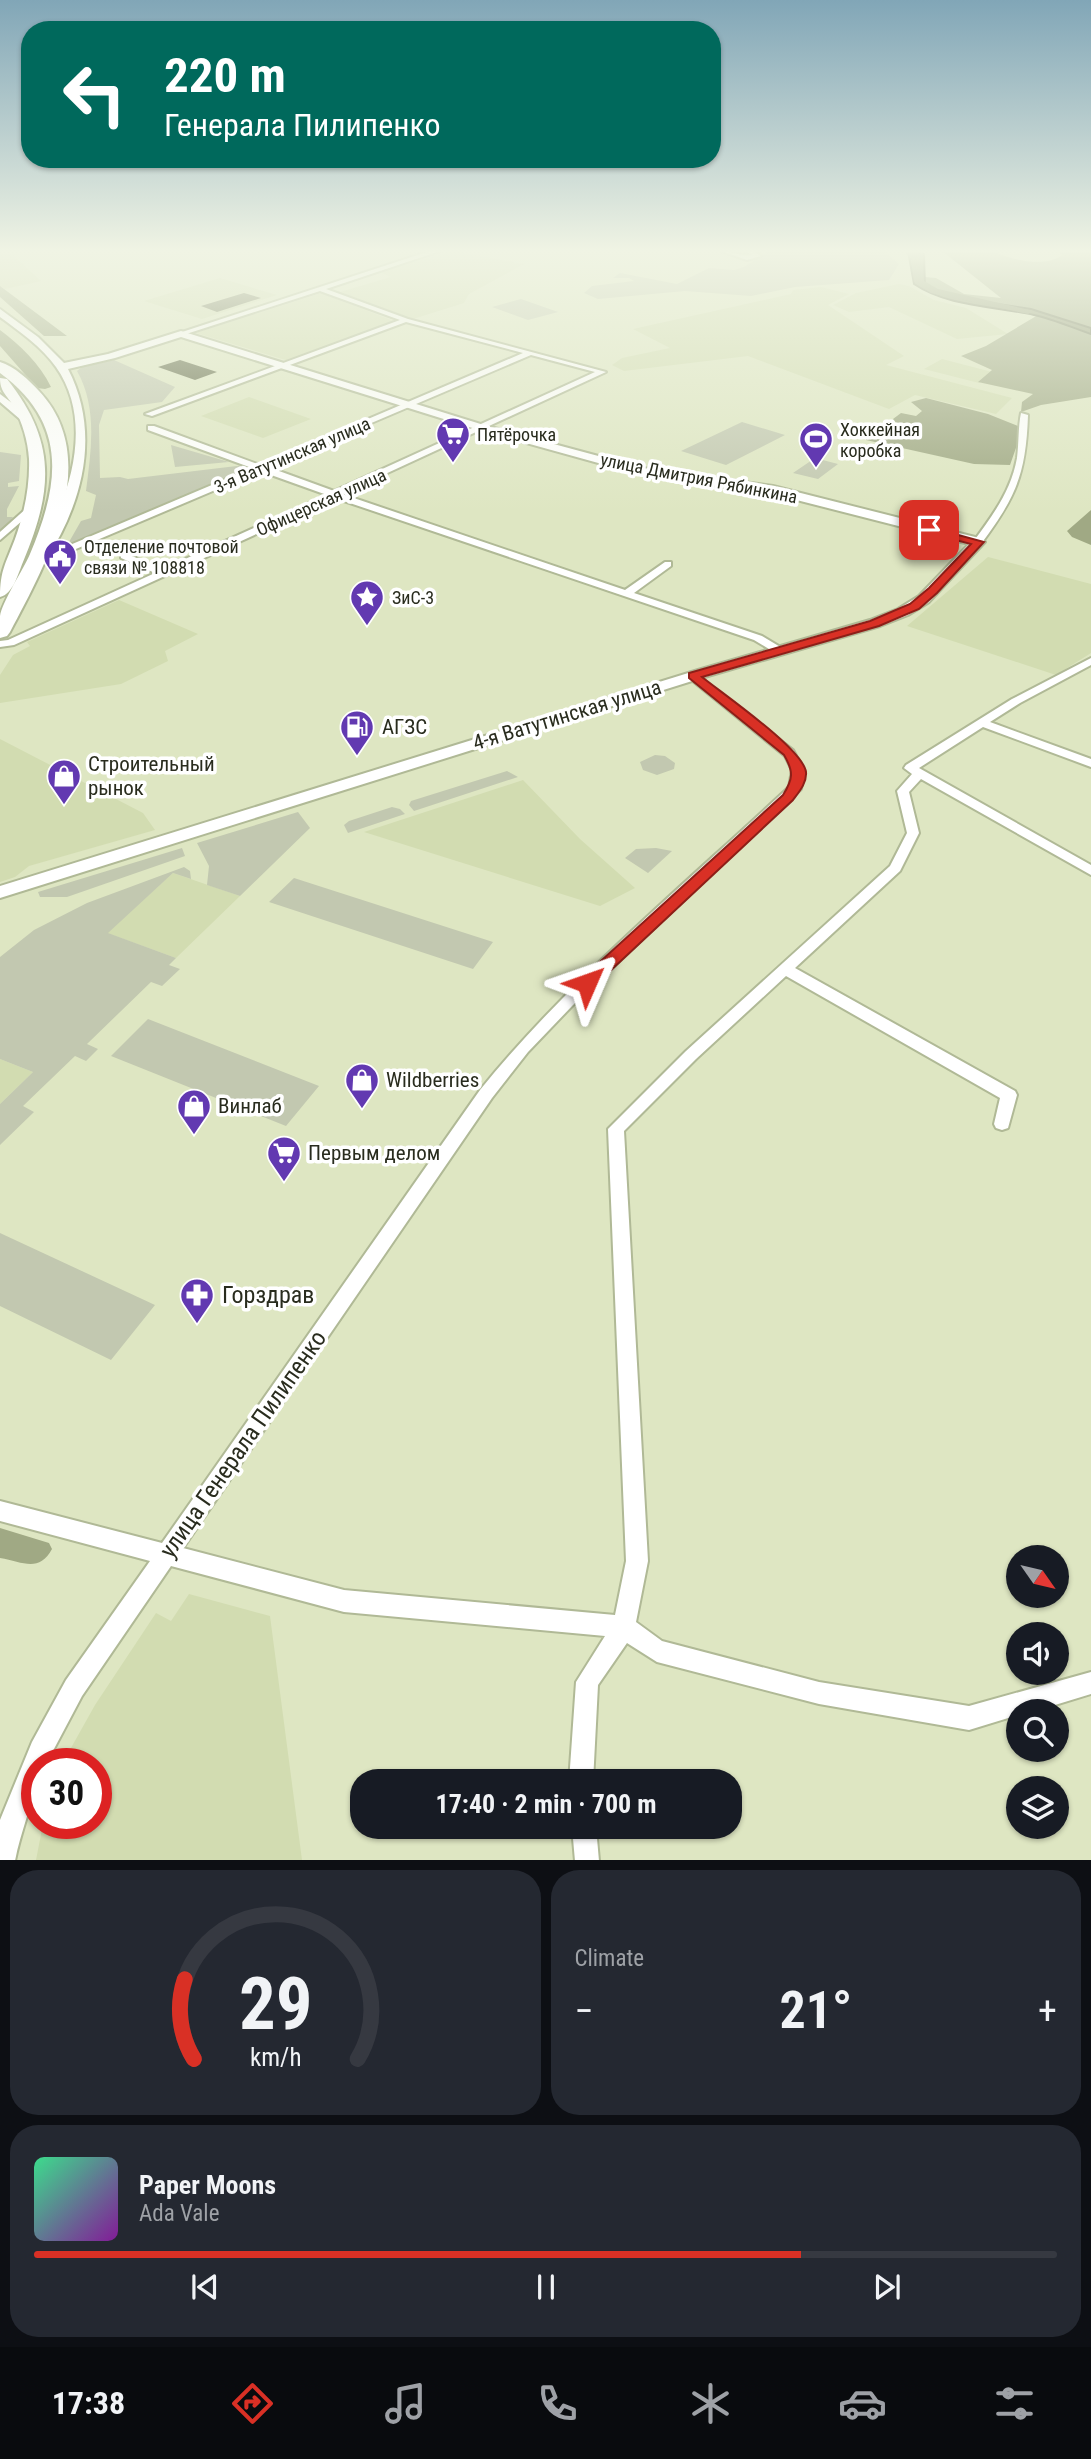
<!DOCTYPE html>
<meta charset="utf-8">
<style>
:root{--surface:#171b24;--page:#242831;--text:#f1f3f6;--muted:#9ea1a6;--line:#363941;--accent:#d93025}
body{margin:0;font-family:"Roboto Condensed",sans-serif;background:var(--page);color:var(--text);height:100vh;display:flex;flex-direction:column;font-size:26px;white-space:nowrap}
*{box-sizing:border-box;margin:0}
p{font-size:23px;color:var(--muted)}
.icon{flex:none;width:38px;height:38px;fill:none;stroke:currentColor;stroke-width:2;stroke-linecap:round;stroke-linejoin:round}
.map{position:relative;height:1860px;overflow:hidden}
.panel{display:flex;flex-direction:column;gap:10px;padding:10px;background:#0d0f14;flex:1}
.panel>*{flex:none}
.top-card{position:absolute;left:21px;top:21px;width:700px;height:147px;border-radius:28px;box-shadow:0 2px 5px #0004;background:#00695c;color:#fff;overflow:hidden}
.needle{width:46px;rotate:124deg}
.fabs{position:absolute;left:1006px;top:1545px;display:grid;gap:14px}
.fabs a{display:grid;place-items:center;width:63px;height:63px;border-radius:50%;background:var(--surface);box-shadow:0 2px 5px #0004;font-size:35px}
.speed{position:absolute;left:21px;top:1748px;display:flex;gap:14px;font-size:35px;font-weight:700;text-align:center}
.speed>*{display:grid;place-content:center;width:91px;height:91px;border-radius:50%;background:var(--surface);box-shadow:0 2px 5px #0004;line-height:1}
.speed .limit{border:10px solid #d22;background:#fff;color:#111}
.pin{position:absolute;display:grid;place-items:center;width:60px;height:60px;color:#fff;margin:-30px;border-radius:14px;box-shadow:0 4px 10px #0006}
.me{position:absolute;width:77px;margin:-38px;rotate:47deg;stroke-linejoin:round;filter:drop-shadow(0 0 5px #0008)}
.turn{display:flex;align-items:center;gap:24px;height:147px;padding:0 28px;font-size:32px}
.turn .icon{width:91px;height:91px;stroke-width:2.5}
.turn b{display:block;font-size:49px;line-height:60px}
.big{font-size:52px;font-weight:700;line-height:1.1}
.panel .widget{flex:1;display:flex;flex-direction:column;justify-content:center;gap:10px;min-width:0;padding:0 24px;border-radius:28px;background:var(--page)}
.panel .dial{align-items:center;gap:0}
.dial svg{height:182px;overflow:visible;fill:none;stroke:var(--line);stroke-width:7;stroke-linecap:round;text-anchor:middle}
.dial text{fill:var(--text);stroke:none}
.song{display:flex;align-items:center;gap:21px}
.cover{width:84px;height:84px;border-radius:10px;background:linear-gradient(135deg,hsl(150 70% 55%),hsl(290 70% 35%))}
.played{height:7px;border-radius:4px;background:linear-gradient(90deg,var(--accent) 75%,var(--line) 75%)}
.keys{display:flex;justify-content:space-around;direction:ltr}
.heat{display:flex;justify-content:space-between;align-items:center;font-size:38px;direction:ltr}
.panel .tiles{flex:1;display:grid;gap:10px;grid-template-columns:1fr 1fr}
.widget:last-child{grid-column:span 2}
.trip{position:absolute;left:350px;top:1769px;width:392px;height:70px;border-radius:28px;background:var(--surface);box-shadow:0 2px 5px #0004;font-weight:700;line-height:70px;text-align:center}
.menu{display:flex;height:112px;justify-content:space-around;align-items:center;background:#090b0e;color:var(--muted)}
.menu .icon{width:49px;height:49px}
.menu .on{color:var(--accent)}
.menu b{font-size:32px;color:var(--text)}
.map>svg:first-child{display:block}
.built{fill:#d2dcb1}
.green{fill:#c2c8b0}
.forest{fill:#a0a984}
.water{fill:#88906d;stroke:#6c7255;stroke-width:2}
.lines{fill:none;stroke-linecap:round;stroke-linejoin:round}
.river{fill:#88906d;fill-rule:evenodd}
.building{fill:#636b49}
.street-casing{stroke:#b0b996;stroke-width:4}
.secondary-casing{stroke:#b0b996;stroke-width:4}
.highway-casing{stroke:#b0b996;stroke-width:4}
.street{fill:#fff;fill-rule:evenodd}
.secondary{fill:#fff;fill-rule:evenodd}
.highway{fill:#fff;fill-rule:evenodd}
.route{fill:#d93025;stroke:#8d1f18;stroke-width:2}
.labels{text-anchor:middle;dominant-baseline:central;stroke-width:7;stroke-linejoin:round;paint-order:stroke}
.far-poi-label{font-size:18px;fill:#292c1e;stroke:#fff;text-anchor:start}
.far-street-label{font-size:18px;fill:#292c1e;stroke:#fff}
.street-label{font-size:21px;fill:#292c1e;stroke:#fff}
.poi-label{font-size:21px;fill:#292c1e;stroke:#fff;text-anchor:start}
.near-poi-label{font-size:24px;fill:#292c1e;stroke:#fff;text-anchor:start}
.near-street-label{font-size:24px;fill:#292c1e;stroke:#fff}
</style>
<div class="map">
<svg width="1091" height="1861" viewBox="0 0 1091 1861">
<rect width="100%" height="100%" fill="#dee6c2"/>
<path class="built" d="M 452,251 L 524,264 L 469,294 L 464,303 L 413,319 L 340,292 L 391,277 L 380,272 Z
M 0,254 L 13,255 L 41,281 L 5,289 L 0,286 Z
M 220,278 L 277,295 L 202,319 L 144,301 Z
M 899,284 L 909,286 L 934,300 L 966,308 L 1008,334 L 957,339 L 889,307 L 849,312 L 833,305 L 856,293 Z
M 821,287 L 849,294 L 828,305 L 904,356 L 886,365 L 1012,398 L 996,414 L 915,395 L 889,409 L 748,356 L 624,371 L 612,365 L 622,358 L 670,348 L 633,329 L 791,294 L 793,290 Z
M 321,293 L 394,321 L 289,361 L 196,333 Z
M 942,359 L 996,373 L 979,383 L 924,369 Z
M 249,397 L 311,419 L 263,438 L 201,416 Z
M 988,557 L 1091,584 L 1091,653 L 1056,675 L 907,626 Z
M 119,600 L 198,634 L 165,651 L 168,661 L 121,684 L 0,703 L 0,675 L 13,655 L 30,646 L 27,642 Z
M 0,739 L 143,813 L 155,830 L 29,866 L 15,877 L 0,882 Z
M 523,780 L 580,839 L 635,888 L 600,906 L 364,832 Z
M 173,873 L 240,896 L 176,958 L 107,933 Z
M 0,1059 L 33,1072 L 0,1104 Z
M 189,1594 L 270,1616 L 302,1860 L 36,1860 L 43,1824 L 96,1824 L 96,1764 L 62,1764 L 95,1705 L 156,1613 L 171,1621 Z"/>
<path class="green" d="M 769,251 L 884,251 L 899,264 L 889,280 L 795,287 L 751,296 L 685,291 L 598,299 L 584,293 L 592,286 L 634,281 L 629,278 L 613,278 L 620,273 L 677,284 L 709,268 L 734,270 L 744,267 Z
M 521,299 L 558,312 L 528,320 L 492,307 Z
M 114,360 L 175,387 L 162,402 L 104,410 L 99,425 L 100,478 L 120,477 L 128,479 L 245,465 L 254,469 L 65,549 L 81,521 L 91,518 L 96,495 L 86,491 C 91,451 98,408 77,371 L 82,367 Z
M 742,422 L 785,435 L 726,465 L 681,451 Z
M 171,445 L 229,462 L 175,467 Z
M 0,452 L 21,455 L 19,481 L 8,483 L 8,487 L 19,486 L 7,509 L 7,517 L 13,517 L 0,535 Z
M 815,458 L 838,464 L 818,479 L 793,473 Z
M 655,755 L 665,756 L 675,763 L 674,769 L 657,775 L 643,770 L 640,762 Z
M 507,771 L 518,777 L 414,811 L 409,805 L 411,801 Z
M 392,807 L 400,809 L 405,814 L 348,833 L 344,825 L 349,821 Z
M 298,812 L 310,828 L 240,896 L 207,885 L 209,866 L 197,843 Z
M 182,848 L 185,856 L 67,897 L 40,897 L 38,892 Z
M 656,848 L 672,851 L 648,873 L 625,858 L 636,849 Z
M 184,867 L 190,871 L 191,879 L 173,873 L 108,933 L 176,958 L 169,965 L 180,969 L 162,986 L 151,982 L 87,1044 L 98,1049 L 86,1061 L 75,1056 L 23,1106 L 34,1112 L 0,1145 L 0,1104 L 33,1072 L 0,1059 L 0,957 L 34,930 L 87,903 Z
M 294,878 L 493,942 L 473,969 L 269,902 Z
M 148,1019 L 319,1086 L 286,1126 L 111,1056 Z
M 0,1233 L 155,1305 L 111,1360 L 0,1306 Z"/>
<path class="forest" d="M 942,251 L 993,251 C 1010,260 1046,268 1062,255 L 1057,251 L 1091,251 L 1091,328 L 1031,309 L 969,300 L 925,286 L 925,277 L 936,278 L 964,294 L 1001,298 Z
M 0,286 L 67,336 L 44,336 L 0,297 Z
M 1038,315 L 1091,334 L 1091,397 L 1041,405 L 1021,412 L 1022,402 L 1033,394 L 978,382 L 992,370 L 961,356 L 986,346 Z
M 0,330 C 20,345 40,364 51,387 L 45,389 L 37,388 L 0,346 Z
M 926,398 L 988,414 L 1023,428 L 1010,465 L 974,464 L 866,440 L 867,436 L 901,429 L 893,419 L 901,413 L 916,416 L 922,411 L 911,402 Z
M 1091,510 L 1091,545 L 1072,537 L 1067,531 Z
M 0,1528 L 49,1543 L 52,1549 C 39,1573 23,1562 0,1558 Z"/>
<path class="water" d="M 908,251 L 924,254 L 925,287 L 969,300 L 1031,309 L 1091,328 L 1091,334 C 1073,328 1053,319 1034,315 C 995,306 948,307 914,284 Z"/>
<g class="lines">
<path class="river" d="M 904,251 L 914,251 L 921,259 L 924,281 L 938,289 L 1034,311 L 1028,314 L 931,293 L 914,282 L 911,259 Z"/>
</g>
<path class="building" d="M 244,293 L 261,298 L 217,312 L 201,306 Z
M 180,360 L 217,372 L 195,380 L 158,367 Z"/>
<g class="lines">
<g class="street-casing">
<path id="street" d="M 430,251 L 440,251 L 326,289 L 408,319 L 606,372 L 342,494 L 625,590 L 665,562 L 671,562 L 671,566 L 634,593 L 762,636 L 782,648 L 782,652 L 774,652 L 754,640 L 335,498 L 14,645 L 0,647 L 0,641 L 8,640 L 155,573 L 121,558 L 121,554 L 127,554 L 163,569 L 327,495 L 260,471 L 57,557 L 51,557 L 51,553 L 252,468 L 148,430 L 148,426 L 154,426 L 260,465 L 523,353 L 406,322 L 152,416 L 145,414 L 400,320 L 320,291 L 183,335 L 179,335 L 179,333 ZM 531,355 L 595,372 L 334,491 L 268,467 Z
M 721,251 C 731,251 742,257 752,255 L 745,251 L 753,251 L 761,256 L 747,260 Z
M 1021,413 L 1028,415 C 1026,474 1016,497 981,544 L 975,544 L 973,542 C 993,515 1011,491 1017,458 C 1019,443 1018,427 1021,413 Z
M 29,506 L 37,508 L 0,540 L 0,532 Z
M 1091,658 L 1091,665 L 1020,703 L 990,722 L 1091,759 L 1091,767 L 983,727 L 919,768 L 1091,865 L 1091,875 L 921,779 L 909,792 L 919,833 L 900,871 L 795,968 L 1015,1091 L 1017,1095 L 1008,1128 L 1002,1130 L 996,1128 L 994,1124 L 1000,1098 L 786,976 L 696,1059 L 624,1131 L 648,1561 L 636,1622 L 662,1641 L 819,1682 L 969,1706 L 1091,1672 L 1091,1694 L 1032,1712 L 1018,1712 L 1018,1715 L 969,1730 L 819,1704 L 657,1662 L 627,1643 L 598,1685 L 593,1782 L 569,1782 L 576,1682 L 605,1636 L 344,1612 L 171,1566 L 82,1696 L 46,1764 L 37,1764 C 37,1796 21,1828 15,1861 L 0,1861 L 0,1820 L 32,1742 L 66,1680 L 150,1561 L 0,1521 L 0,1501 L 162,1543 L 480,1090 C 571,978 684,885 789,787 L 792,770 L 785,756 L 689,678 L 689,674 L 693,673 L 793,750 L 804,770 L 801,789 L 573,1005 L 528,1052 L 492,1098 L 183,1548 L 344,1590 L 615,1615 L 626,1561 L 608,1129 L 686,1051 L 890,866 L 907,833 L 897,791 L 912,774 L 904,768 L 906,765 L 1012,699 Z
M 572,1827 L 596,1827 L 599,1861 L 575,1861 Z"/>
</g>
<g class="secondary-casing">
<path id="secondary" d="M 0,309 L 38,337 L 64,363 L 108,354 L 181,331 L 487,426 L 643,468 L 773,486 L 983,539 L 985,542 L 929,602 L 908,615 L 880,626 L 708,676 L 0,898 L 0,886 L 698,670 L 870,620 L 898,609 L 919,596 L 969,544 L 773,494 L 638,474 L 479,430 L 181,337 L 115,358 L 68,369 C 101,433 83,502 46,560 L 39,564 L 32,560 C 67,507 97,425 56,367 C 42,347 19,331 0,317 Z
M 0,394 L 29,416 L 29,420 L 21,420 L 0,402 Z"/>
</g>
<g class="highway-casing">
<path id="highway" d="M 0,362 C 14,366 29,380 39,391 C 104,460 46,564 10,632 L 7,636 L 0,638 C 0,631 0,623 0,616 C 2,602 23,570 30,554 C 60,483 68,423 0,373 Z
M 0,378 L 7,379 C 57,442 53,490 23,562 C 18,574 13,594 0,597 C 0,570 6,563 15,539 C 24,514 30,486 29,459 C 28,441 22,422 14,407 C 7,395 0,392 0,378 Z"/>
</g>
<use href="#street" class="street"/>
<use href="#secondary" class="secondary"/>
<use href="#highway" class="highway"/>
</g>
<linearGradient id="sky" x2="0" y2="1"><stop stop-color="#81a6b7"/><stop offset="0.49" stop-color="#f0f4e4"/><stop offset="1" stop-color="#f0f4e4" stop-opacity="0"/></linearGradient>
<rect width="1091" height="512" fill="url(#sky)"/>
<path class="route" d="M 929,527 L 984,542 L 937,593 L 919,609 L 879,626 L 702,677 C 723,694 803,749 806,772 C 807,783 799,792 793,800 L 593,987 L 581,987 L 579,983 L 581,979 L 783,795 C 793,779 794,772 784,755 L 689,678 L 689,673 L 870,621 L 910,604 L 929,588 L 971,544 L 925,532 L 925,528 Z"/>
<defs>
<g id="supermarket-pin" transform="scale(1.75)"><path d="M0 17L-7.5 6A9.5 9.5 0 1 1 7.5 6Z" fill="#6239b1" stroke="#fff"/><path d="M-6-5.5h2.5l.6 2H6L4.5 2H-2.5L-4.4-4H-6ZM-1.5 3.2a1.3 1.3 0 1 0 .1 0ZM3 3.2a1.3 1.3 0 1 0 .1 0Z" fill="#fff"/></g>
<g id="stadium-pin" transform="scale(1.75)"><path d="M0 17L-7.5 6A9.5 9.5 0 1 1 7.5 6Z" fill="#6239b1" stroke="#fff"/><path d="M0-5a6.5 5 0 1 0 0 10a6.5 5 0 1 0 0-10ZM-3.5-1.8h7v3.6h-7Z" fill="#fff"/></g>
<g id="civic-pin" transform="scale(1.75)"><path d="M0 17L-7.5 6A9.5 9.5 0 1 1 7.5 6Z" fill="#6239b1" stroke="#fff"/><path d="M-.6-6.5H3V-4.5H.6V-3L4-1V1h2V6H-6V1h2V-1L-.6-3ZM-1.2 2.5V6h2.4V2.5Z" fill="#fff"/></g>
<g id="sight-pin" transform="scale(1.75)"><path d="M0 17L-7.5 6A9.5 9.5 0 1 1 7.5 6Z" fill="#6239b1" stroke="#fff"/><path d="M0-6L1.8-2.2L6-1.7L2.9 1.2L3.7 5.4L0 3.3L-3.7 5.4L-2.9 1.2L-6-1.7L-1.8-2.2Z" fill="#fff"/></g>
<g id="fuel-pin" transform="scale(1.75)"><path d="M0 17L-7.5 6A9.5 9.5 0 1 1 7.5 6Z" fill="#6239b1" stroke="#fff"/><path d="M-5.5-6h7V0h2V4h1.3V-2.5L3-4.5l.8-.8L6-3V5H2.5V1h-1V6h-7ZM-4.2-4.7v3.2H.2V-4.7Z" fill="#fff"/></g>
<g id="shop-pin" transform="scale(1.75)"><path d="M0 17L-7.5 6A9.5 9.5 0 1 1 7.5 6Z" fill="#6239b1" stroke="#fff"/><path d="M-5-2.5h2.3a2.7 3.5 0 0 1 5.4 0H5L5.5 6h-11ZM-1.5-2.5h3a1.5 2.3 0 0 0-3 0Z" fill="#fff"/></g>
<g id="pharmacy-pin" transform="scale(1.75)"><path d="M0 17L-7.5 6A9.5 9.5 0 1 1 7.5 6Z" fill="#6239b1" stroke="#fff"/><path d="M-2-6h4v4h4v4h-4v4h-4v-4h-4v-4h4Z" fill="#fff"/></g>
</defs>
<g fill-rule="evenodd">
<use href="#supermarket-pin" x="453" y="434"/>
<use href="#stadium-pin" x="816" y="439"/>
<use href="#civic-pin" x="60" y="556"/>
<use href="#sight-pin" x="367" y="597"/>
<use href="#fuel-pin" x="357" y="727"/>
<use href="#shop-pin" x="64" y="776"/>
<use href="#shop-pin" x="362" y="1080"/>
<use href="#shop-pin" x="194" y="1106"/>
<use href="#supermarket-pin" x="284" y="1153"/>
<use href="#pharmacy-pin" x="197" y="1295"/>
</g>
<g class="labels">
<g class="far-poi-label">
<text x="840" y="429">Хоккейная<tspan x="840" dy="21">коробка</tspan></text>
<text x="477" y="434">Пятёрочка</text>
<text x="84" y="546">Отделение почтовой<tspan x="84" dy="21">связи № 108818</tspan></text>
<text x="392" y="597">ЗиС-3</text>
</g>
<g class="far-street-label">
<text transform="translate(292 455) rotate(-23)">3-я Ватутинская улица</text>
<text transform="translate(699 478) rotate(11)">улица Дмитрия Рябинкина</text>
<text transform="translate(321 502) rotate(-24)">Офицерская улица</text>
</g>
<g class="street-label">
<text transform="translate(567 715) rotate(-17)">4-я Ватутинская улица</text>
</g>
<g class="poi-label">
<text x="382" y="727">АГЗС</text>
<text x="88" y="764">Строительный<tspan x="88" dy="24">рынок</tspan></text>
<text x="386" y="1080">Wildberries</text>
<text x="218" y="1106">Винлаб</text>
<text x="308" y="1153">Первым делом</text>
</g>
<g class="near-poi-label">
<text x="222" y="1295">Горздрав</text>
</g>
<g class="near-street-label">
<text transform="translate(243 1444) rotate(-55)">улица Генерала Пилипенко</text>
</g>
</g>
</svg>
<div class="fabs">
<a><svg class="needle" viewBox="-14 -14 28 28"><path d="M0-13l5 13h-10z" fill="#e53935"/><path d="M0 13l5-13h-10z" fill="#9ea1a6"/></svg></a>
<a><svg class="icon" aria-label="sound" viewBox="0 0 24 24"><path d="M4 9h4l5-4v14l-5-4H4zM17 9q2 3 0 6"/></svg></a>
<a><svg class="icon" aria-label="search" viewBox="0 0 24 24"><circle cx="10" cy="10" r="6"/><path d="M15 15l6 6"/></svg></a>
<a><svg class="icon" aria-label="layers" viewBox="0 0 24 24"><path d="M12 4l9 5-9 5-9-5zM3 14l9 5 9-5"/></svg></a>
</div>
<div class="speed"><div class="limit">30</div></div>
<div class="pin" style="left:929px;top:530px;background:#d93025"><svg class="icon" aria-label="arrive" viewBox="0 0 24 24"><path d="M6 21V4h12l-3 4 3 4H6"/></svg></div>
<svg class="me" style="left:587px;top:983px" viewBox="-20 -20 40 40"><path d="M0-17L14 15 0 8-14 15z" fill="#d93025" stroke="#fff" stroke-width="4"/></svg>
<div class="trip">17:40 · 2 min · 700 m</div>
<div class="top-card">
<div class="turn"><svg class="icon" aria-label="left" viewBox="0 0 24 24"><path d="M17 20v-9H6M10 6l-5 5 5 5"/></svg><div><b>220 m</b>Генерала Пилипенко</div></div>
</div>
</div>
<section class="panel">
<div class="tiles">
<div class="widget dial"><svg viewBox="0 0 100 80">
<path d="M14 69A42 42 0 1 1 86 69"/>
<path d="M14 69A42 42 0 0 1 10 34" stroke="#d93025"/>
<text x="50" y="56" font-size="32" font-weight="700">29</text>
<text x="50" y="72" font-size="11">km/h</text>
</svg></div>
<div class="widget"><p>Climate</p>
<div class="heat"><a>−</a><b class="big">21°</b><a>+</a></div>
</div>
<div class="widget">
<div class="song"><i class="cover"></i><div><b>Paper Moons</b><p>Ada Vale</p></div></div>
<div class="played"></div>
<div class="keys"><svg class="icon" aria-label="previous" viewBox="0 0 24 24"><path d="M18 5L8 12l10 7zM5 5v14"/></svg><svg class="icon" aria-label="pause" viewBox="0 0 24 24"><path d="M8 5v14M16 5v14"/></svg><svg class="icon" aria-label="next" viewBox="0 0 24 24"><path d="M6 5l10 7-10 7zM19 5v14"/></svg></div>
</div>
</div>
</section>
<nav class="menu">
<b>17:38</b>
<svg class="icon on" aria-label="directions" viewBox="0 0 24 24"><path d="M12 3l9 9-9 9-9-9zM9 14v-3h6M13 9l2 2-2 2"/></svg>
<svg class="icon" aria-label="music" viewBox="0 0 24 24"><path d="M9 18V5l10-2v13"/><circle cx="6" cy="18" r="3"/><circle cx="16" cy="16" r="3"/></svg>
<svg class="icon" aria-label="phone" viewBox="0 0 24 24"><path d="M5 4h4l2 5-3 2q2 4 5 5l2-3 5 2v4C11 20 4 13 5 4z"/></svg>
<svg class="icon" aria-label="climate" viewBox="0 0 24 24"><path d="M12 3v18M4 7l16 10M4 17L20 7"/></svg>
<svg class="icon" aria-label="car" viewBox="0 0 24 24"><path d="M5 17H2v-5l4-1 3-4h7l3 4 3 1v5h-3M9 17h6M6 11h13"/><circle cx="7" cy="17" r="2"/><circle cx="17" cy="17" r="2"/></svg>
<svg class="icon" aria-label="filters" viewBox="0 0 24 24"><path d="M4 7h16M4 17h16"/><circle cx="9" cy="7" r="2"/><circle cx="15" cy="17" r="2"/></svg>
</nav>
